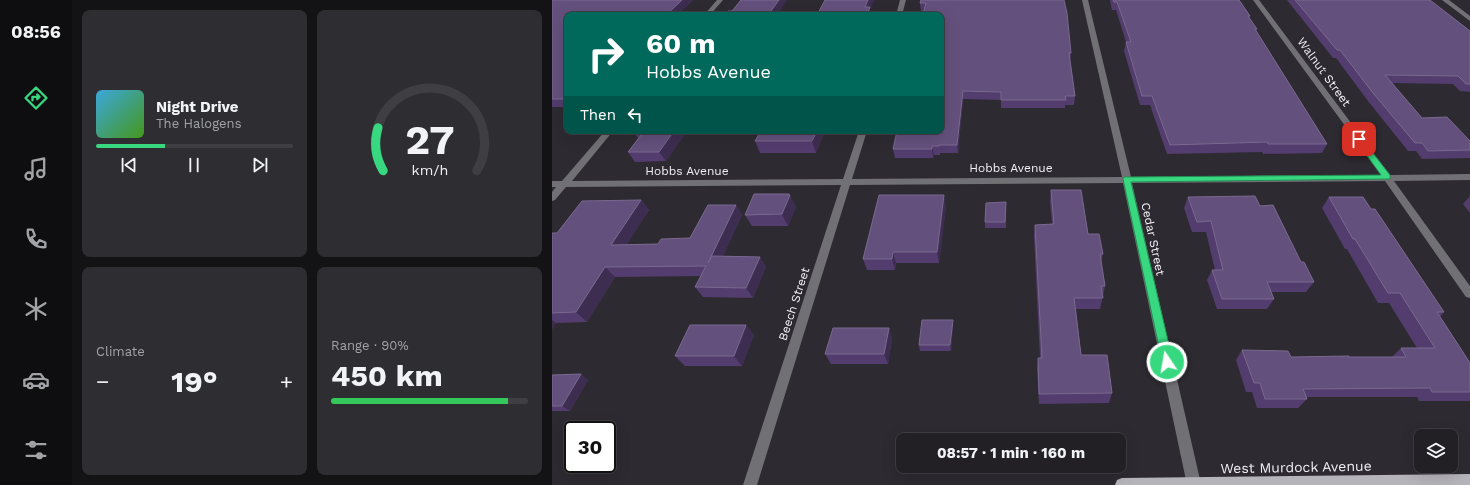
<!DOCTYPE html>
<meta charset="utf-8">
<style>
:root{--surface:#222025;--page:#2e2d32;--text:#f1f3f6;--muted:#a2a3a7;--line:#3f3e42;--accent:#38d880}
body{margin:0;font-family:"Work Sans",sans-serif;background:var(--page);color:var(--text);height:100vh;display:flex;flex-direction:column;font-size:15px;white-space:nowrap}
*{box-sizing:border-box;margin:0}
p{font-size:13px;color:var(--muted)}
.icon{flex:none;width:22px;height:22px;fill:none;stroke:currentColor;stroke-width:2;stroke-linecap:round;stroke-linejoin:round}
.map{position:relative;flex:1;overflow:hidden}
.details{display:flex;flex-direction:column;gap:10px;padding:10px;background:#131214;width:480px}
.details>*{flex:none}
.banner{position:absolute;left:12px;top:12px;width:380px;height:122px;border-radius:8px;box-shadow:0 4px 16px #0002,0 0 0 1px var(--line);background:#00695c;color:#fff;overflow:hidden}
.fabs{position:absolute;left:862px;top:429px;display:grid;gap:8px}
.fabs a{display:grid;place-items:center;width:44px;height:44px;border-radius:8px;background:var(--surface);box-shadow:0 4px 16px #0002,0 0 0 1px var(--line);font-size:20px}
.speed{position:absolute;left:12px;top:421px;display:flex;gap:8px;font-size:20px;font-weight:700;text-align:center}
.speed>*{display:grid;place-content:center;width:52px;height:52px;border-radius:50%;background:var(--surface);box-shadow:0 4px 16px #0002,0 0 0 1px var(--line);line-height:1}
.speed .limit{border:2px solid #111;border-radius:6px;background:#fff;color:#111}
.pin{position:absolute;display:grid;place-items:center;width:34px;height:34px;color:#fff;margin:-17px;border-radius:8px;box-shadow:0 2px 6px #0006}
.me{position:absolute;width:44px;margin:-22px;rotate:348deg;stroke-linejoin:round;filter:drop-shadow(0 0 3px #0008)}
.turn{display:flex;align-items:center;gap:14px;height:84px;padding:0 16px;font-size:18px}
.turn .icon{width:52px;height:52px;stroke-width:2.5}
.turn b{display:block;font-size:28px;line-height:34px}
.then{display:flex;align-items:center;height:38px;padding:0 16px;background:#0003;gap:8px;font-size:15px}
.big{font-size:30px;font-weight:700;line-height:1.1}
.details .card{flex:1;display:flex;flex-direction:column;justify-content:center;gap:6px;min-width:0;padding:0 14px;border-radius:8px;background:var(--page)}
.details .dial{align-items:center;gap:0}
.dial svg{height:104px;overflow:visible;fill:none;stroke:var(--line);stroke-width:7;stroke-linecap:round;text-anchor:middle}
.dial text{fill:var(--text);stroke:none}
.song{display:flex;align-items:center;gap:12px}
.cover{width:48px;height:48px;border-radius:6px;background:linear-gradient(135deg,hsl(200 70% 55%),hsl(100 70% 35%))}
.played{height:4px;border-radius:2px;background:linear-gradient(90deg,var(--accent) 35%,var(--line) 35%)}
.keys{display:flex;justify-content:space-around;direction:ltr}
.heat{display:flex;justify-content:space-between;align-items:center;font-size:22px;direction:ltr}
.charge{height:6px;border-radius:3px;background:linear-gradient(90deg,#34c759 90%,var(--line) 0)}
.details .tiles{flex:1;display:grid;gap:10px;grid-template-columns:repeat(2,1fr)}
.trip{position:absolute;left:344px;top:433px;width:230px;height:40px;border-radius:8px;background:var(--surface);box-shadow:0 4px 16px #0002,0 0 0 1px var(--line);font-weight:700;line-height:40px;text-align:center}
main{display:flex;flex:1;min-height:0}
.dock{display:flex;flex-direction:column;width:72px;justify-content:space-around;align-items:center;background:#0e0d0f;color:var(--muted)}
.dock .icon{width:28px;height:28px}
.dock .current{color:var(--accent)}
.dock b{font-size:18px;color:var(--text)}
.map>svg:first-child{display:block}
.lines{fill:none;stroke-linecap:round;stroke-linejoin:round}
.minor{fill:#717074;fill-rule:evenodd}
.primary{fill:#b6b4bb;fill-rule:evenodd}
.wall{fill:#533c6e}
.shaded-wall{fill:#3d2d50}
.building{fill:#64507c;stroke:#7a698f}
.route{fill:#38d880;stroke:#248c53}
.labels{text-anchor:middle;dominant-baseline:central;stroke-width:4;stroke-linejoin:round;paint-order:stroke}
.street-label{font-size:12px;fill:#f1eff4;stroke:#2d2b31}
.near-street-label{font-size:14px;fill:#f1eff4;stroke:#2d2b31}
</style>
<main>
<nav class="dock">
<b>08:56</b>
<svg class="icon current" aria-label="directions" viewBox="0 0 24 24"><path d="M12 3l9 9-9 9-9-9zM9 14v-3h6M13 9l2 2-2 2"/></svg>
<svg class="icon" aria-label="music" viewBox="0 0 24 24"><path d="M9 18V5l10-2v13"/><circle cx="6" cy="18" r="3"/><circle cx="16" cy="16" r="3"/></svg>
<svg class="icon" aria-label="phone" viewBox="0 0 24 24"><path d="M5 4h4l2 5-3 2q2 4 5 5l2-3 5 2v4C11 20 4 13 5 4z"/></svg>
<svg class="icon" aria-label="climate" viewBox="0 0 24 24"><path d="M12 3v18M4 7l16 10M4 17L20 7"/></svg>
<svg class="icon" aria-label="car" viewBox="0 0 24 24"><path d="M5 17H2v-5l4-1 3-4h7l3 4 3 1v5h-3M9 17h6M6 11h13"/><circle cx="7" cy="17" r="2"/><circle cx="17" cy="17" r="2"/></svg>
<svg class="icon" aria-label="filters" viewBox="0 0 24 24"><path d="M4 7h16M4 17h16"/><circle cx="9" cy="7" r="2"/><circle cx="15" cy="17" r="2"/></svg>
</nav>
<section class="details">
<div class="tiles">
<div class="card">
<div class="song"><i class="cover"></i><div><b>Night Drive</b><p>The Halogens</p></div></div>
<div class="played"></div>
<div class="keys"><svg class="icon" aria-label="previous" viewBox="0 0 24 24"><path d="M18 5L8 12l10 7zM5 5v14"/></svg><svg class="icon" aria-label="pause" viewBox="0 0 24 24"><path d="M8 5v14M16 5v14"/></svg><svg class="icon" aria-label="next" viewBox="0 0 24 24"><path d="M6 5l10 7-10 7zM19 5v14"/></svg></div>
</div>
<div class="card dial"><svg viewBox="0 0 100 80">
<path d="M14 69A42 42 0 1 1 86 69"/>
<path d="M14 69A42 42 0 0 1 10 36" stroke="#38d880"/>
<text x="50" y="56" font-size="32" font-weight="700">27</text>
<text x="50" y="72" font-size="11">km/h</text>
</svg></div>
<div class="card"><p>Climate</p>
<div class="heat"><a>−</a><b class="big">19°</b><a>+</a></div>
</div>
<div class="card"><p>Range · 90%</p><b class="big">450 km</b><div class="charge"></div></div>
</div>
</section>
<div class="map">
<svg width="918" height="485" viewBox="0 0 918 485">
<rect width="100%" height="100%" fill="#2d2b31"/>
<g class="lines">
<path class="minor" d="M 165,0 L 171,0 L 158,15 L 152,15 Z
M 348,0 L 354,0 L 350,15 L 344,15 Z
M 530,0 L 536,0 L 579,177 L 829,175 L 701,0 L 707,0 L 838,175 L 918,174 L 918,180 L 842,181 L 918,286 L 918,298 L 914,297 L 833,181 L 580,183 L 649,484 L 635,485 L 571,183 L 298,185 L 205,485 L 191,485 L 289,185 L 14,187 L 3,200 L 0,201 L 0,192 L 4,187 L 0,187 L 0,181 L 10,181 L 53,131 L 61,131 L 20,181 L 291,179 L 307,131 L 315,131 L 300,179 L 570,177 Z
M 890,0 L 897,0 L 918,16 L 918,21 Z"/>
<path class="primary" d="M 918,474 L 918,485 L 563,485 L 565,480 L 570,478 Z"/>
</g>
<path class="wall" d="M 0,0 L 141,0 L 125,15 L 15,15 L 15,107 L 0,107 Z
M 369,0 L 519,53 L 518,61 L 523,96 L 522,105 L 513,105 L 513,108 L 449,108 L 449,100 L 411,99 L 406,153 L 388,153 L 388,155 L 382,155 L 381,158 L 343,158 L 341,149 L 389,15 L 372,11 L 369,11 L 368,3 Z
M 558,0 L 687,0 L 698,16 L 697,18 L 705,29 L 704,31 L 775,144 L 770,153 L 711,154 L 710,152 L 615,154 L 598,105 L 588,105 L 572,51 L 574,42 L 564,10 L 560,10 Z
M 735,0 L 878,0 L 918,31 L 918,92 L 908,91 L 901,84 L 840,83 L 870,118 L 918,141 L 918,158 L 870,159 L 864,151 L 856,151 L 816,101 L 784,58 L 781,58 Z
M 85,131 L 135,131 L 114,161 L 83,162 L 76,152 L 86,138 L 83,134 Z
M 273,131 L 264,153 L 208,153 L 203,141 Z
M 499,190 L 536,234 L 551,254 L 549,263 L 553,286 L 548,309 L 524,309 L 529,355 L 560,393 L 557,403 L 487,404 L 485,368 L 486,358 L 488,358 L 482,236 L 483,225 L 500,224 L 498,202 Z
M 237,194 L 244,207 L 236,226 L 200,226 L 193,215 Z
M 918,196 L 918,213 L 911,204 Z
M 636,197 L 708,206 L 749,262 L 762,282 L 754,292 L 719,292 L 722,299 L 715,309 L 665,309 L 655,280 L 660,270 L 663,270 L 654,232 L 640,232 L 632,208 Z
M 777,197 L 892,312 L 888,317 L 918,363 L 918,401 L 867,401 L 865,397 L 755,397 L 755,399 L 746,408 L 705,408 L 700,392 L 694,392 L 684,360 L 690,350 L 739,357 L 840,357 L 849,348 L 865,348 L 837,303 L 826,303 L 795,249 L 793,249 L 770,208 Z
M 89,200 L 97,210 L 75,244 L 106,244 L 138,238 L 184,205 L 190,215 L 171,256 L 208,257 L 214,267 L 201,298 L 151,297 L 143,287 L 149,276 L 63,277 L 35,322 L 4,323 L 0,329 L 0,233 L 5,233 Z
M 454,202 L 454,228 L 433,228 L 433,222 Z
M 394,207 L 387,263 L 344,263 L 343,270 L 315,270 L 311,259 Z
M 194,325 L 202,335 L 190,366 L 133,366 L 123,356 Z
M 401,326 L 399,351 L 368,351 L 367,345 Z
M 337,328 L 340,339 L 336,364 L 279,364 L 273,354 Z
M 29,374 L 36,380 L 18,411 L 0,411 L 0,375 Z"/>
<path class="shaded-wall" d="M 130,0 L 141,0 L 125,15 L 114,15 Z
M 227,0 L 235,0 L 225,15 L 216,15 Z
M 316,0 L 323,0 L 318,9 L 320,15 L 314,15 L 313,7 Z
M 411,91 L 411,99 L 406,153 L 405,145 Z
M 122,131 L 135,131 L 114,161 L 107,152 Z
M 265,131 L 273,131 L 264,153 L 260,141 Z
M 380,146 L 382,155 L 381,158 L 380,149 Z
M 237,194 L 244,207 L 236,226 L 230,214 Z
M 392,195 L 394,207 L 387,263 L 385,252 Z
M 89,200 L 97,210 L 68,255 L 59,245 Z
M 184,205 L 190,215 L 163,273 L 156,263 Z
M 341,252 L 344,263 L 343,270 L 340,259 Z
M 208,257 L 214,267 L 201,298 L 194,288 Z
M 53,267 L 63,277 L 35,322 L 24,312 Z
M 0,320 L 4,323 L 0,329 Z
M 401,320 L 401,326 L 399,351 L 398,345 Z
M 194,325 L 202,335 L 190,366 L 182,356 Z
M 337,328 L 340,339 L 336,364 L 332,354 Z
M 29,374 L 36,380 L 18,411 L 10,406 Z"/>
<path class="building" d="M 0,0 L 130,0 L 114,15 L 15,15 L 15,99 L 0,99 Z
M 189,0 L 227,0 L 216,15 L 172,15 L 176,11 L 180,11 Z
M 273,0 L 316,0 L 313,7 L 318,7 L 315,15 L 265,15 Z
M 369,0 L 512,0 L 515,13 L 519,53 L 517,53 L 523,96 L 513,96 L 514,100 L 449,100 L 449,92 L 411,91 L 405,145 L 387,145 L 387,146 L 380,146 L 380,149 L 341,149 L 345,131 L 389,131 L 389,15 L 371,15 L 374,3 L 368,3 Z
M 561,0 L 687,0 L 698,16 L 696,16 L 705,29 L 703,29 L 775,144 L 716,144 L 715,142 L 618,145 L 600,96 L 590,96 L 574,42 L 579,42 L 565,2 L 562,2 Z
M 743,0 L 878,0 L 918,31 L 918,84 L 914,84 L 906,76 L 833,75 L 870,118 L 895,117 L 918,141 L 918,150 L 876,151 L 870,143 L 863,143 L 821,93 L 788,50 L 785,50 Z
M 85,131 L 122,131 L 107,152 L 76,152 L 90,134 L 83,134 Z
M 209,131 L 265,131 L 260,141 L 203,141 Z
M 499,190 L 529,190 L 536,234 L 547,234 L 551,254 L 548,254 L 553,286 L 549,286 L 551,298 L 522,298 L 529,355 L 555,355 L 560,393 L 487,394 L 486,358 L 490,358 L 483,225 L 502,224 Z
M 202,194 L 237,194 L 237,195 L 238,195 L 230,214 L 193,215 Z
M 327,195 L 392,195 L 385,252 L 341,252 L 340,259 L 311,259 Z
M 703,196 L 708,206 L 721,205 L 749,262 L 752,262 L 762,282 L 715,282 L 722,299 L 670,299 L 660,270 L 671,270 L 659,221 L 645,222 L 636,197 Z
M 777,197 L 811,197 L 819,209 L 823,209 L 892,312 L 885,312 L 918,363 L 918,392 L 880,392 L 878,388 L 751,389 L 755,399 L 713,399 L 708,383 L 702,383 L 690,350 L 736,351 L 739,357 L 797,356 L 797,357 L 854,357 L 849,348 L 883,348 L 848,293 L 836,293 L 803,239 L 801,239 Z
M 89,200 L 59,245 L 106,244 L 109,239 L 138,238 L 156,205 L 184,205 L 156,263 L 160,256 L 208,257 L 194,288 L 143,287 L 154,266 L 53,267 L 24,312 L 0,313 L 0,233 L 5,233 L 30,201 Z
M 454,202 L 453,222 L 433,222 L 434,203 Z
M 370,320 L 401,320 L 398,345 L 367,345 Z
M 138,325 L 194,325 L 182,356 L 123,356 Z
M 281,328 L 337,328 L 332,354 L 273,354 Z
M 29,374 L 10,406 L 0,406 L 0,375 Z"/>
<path class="route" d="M 807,137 L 809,138 L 838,175 L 838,179 L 579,182 L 621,362 L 619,366 L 615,367 L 611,366 L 571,179 L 572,177 L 829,175 L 803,139 Z"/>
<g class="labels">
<g class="street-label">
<text transform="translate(772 72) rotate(54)">Walnut Street</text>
<text x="459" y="168">Hobbs Avenue</text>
<text x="135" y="171">Hobbs Avenue</text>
<text transform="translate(601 239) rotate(78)">Cedar Street</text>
<text transform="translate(242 304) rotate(-72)">Beech Street</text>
</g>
<g class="near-street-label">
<text transform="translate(744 467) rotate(-1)">West Murdock Avenue</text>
</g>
</g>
</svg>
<div class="fabs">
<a><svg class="icon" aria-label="layers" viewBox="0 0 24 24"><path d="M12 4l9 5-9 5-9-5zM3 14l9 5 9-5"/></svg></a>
</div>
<div class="speed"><div class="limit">30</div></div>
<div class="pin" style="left:807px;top:139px;background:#d93025"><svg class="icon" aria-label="arrive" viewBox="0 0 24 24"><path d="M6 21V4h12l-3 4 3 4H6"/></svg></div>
<svg class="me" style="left:615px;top:362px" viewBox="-20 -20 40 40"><circle r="17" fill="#38d880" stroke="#fff" stroke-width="3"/><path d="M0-11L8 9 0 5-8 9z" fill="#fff"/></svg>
<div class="trip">08:57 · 1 min · 160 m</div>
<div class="banner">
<div class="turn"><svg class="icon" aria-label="right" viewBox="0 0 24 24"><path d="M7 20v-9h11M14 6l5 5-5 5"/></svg><div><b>60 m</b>Hobbs Avenue</div></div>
<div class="then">Then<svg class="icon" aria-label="left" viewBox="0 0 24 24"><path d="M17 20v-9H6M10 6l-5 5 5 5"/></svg></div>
</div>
</div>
</main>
